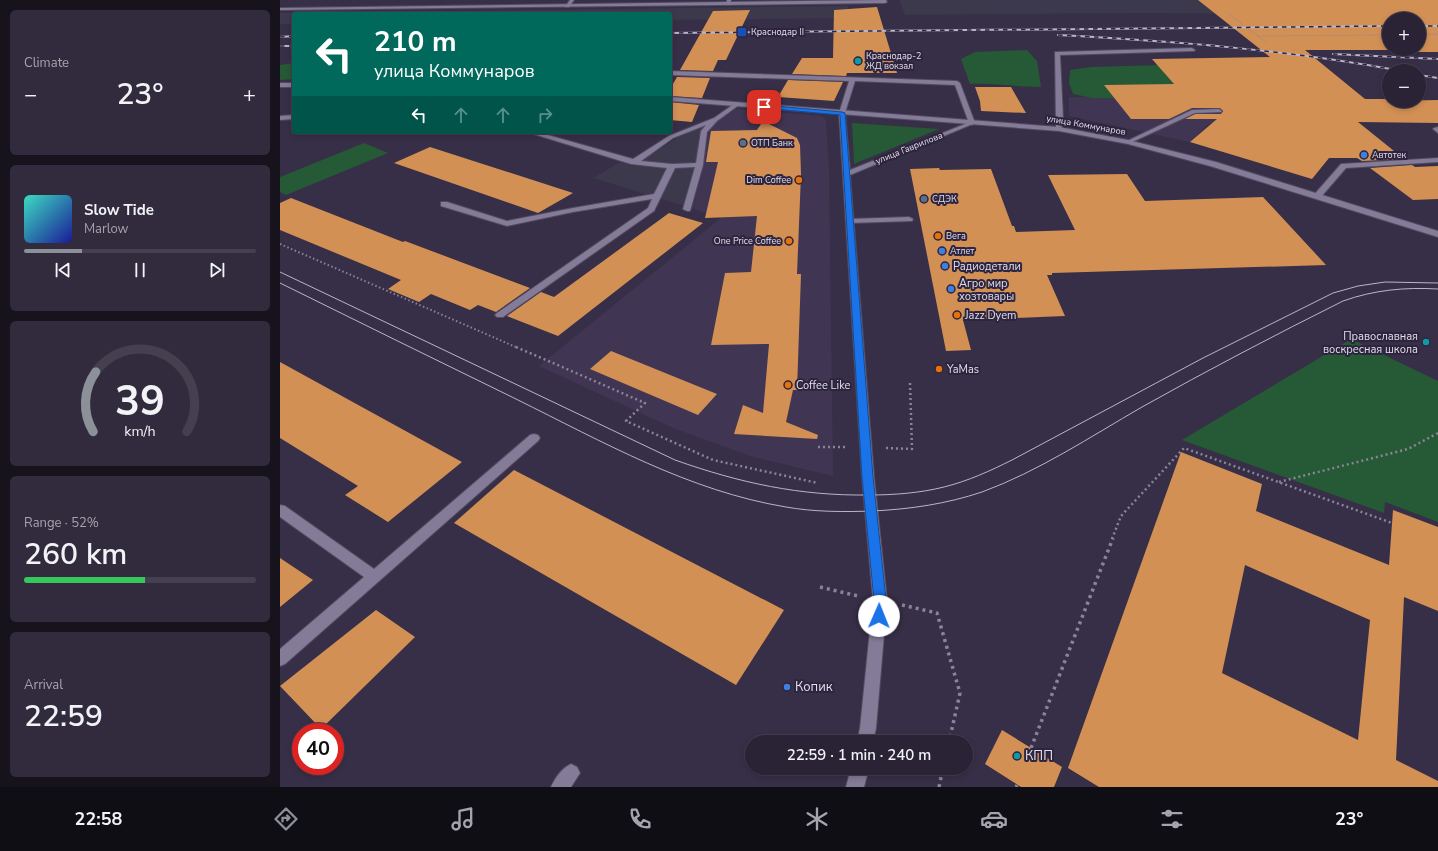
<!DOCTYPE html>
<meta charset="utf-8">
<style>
:root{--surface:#292335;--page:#312b3d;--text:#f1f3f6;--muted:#a5a4ad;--line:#454050;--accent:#8c9099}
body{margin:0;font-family:"Nunito Sans",sans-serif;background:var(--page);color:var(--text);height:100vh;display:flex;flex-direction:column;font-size:15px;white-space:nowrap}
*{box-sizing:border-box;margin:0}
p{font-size:13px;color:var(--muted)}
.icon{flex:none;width:22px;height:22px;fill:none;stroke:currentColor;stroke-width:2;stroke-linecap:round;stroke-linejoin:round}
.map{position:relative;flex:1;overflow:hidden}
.side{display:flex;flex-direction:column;gap:10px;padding:10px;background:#17131d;width:280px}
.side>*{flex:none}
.top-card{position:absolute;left:12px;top:12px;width:380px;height:122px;border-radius:4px;box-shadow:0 2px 6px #0003,0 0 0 1px var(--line);background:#00695c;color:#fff;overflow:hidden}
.tools{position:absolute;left:1102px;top:12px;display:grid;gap:8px}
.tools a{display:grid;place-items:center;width:44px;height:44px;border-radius:50%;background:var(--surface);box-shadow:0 2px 6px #0003,0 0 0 1px var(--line);font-size:20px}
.speed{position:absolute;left:12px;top:723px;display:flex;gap:8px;font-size:20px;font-weight:700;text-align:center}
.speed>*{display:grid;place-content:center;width:52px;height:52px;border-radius:50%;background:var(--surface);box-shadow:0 2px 6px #0003,0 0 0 1px var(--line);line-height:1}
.speed .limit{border:6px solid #d22;background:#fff;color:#111}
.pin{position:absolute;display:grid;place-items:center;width:34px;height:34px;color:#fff;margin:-17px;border-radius:8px;box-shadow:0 2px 6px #0006}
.me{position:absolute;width:44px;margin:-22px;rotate:1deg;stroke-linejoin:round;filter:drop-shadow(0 0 3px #0008)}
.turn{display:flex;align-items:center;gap:14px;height:84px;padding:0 16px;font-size:18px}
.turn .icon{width:52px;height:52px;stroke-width:2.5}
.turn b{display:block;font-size:28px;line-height:34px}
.lanes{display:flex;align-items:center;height:38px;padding:0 16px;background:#0003;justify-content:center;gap:20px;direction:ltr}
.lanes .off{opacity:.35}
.big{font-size:30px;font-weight:600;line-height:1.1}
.side .widget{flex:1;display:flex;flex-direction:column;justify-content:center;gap:6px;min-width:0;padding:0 14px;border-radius:6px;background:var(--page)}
.side .dial{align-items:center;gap:0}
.dial svg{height:104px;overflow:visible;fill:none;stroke:var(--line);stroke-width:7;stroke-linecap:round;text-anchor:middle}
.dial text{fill:var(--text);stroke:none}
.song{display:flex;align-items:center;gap:12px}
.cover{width:48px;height:48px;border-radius:6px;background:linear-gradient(135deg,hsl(170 70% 55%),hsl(240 70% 35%))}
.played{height:4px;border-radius:2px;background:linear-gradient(90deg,var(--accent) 25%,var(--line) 25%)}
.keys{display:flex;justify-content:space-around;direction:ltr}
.heat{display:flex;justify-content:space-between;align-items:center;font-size:22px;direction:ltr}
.charge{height:6px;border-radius:3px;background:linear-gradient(90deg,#34c759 52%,var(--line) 0)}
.trip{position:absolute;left:465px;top:735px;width:228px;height:40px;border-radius:20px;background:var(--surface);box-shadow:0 2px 6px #0003,0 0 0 1px var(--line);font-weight:600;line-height:40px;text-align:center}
.tab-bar{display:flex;height:64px;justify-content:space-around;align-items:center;background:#100e15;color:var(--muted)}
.tab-bar .icon{width:28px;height:28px}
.tab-bar .current{color:var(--accent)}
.tab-bar b{font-size:18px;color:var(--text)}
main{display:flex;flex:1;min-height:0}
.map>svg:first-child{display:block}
.built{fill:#403654}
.industrial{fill:#3b394b}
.green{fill:#265935}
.building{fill:#d39055;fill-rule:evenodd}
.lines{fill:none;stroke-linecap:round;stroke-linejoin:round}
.service-casing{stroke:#524a5f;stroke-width:2}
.minor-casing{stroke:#524a5f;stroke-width:2}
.tertiary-casing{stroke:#524a5f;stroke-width:2}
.secondary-casing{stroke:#524a5f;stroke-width:2}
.path-far3{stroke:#8b8498;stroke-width:1;stroke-dasharray:1 1.5;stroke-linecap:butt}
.path-far2{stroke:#8b8498;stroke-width:2;stroke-dasharray:1.5 2.5;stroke-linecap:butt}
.path-far1{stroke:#8b8498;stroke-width:2.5;stroke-dasharray:2 3;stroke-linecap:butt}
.path{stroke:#8b8498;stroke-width:3.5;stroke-dasharray:3 4;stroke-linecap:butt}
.service{fill:#837b97;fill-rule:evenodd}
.minor{fill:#837b97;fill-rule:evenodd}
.tertiary{fill:#837b97;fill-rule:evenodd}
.secondary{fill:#837b97;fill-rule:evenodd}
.tram{stroke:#bbb5c7;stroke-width:1}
.rail-casing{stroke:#bbb5c7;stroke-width:2}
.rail{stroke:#2d253d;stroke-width:1.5;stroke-dasharray:4.5;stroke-linecap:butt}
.route{fill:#1a73e8;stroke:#114b97}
.transit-dot{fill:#1a4fb4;stroke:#2d253d;stroke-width:1.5}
.culture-dot{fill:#0f9aa8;stroke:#2d253d;stroke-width:1.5}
.service-dot{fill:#5c6f8a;stroke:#2d253d;stroke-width:1.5}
.shop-dot{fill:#3f7fe0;stroke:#2d253d;stroke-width:1.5}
.food-dot{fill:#e8710a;stroke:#2d253d;stroke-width:1.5}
.labels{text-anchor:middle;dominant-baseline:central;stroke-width:4;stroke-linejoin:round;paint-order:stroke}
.far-poi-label{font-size:9px;fill:#e2dded;stroke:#2d253d;text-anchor:start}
.far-street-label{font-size:9px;fill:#e2dded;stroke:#2d253d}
.poi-label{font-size:11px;fill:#e2dded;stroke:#2d253d;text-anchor:start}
.near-poi-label{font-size:13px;fill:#e2dded;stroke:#2d253d;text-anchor:start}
</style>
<main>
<section class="side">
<div class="widget"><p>Climate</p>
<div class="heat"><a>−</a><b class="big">23°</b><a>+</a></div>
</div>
<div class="widget">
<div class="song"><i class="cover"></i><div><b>Slow Tide</b><p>Marlow</p></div></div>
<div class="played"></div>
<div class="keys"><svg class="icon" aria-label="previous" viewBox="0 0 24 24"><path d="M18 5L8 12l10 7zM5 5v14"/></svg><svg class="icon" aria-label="pause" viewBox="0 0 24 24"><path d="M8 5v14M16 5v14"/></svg><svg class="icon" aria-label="next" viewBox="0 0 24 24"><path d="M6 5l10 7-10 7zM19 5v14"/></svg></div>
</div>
<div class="widget dial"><svg viewBox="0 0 100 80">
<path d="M14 69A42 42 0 1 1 86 69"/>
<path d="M14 69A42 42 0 0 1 16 23" stroke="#8c9099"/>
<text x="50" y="56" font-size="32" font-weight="700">39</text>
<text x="50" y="72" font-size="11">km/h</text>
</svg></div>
<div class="widget"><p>Range · 52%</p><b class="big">260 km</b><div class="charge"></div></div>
<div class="widget"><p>Arrival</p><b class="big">22:59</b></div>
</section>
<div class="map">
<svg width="1158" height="787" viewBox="0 0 1158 787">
<rect width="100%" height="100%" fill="#372f47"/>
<path class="built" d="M 789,97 L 906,98 L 943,104 L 958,122 L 928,124 L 910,142 L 789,116 Z
M 456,109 L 542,116 L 546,120 L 549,170 L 553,476 L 470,456 L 393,428 L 259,366 L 441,218 L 414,209 L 429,130 L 438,120 Z"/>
<path class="industrial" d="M 619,0 L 925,0 L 1119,16 L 873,13 L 625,15 Z
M 568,6 L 569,18 L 390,20 L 390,14 L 14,14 L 14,24 L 0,24 L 0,13 Z
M 438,120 L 429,130 L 414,209 L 313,178 L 340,162 L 353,166 L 399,137 Z"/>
<path class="green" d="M 747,50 L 757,61 L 761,87 C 737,87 714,83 690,84 L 681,59 L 695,52 Z
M 14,63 L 14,79 L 0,80 L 0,65 Z
M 878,65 L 906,98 L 812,98 L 793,94 L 789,83 L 790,70 L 811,67 Z
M 572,123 L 659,129 L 574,164 Z
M 84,143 L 108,153 L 6,195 L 0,192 L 0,177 Z
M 1071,339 L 1158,381 L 1158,522 L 1105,502 L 1104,513 L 902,440 Z"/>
<path class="building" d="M 918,0 L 1158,0 L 1158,52 L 1126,52 L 1123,50 L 1025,50 L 1085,99 L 1109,99 L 1109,101 L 1158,100 L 1158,123 L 1078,122 L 1124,159 L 1082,161 L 1077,158 L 1049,158 L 1032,179 L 910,142 L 937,119 L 905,119 L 915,114 L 941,114 L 943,111 L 940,108 L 912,108 L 889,119 L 851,119 L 824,85 L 894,84 L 872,59 L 990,57 ZM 1109,19 L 1139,19 L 1139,49 L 1109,49 Z
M 597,7 L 617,73 L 567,73 L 566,76 L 512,74 L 522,58 L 553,58 L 554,10 Z
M 470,10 L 446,60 L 438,60 L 433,71 L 400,70 L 433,11 Z
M 397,77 L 430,78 L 422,98 L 390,96 L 390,89 Z
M 508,80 L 563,82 L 554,101 L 498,97 Z
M 695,87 L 731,87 L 746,113 L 701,111 L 700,101 Z
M 390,102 L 419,105 L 412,122 L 390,120 Z
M 483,121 L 517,138 L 520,145 L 521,174 L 517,274 L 521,274 L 517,390 L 513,390 L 506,422 L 538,435 L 537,439 L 454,434 L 463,405 L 483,413 L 489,344 L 431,345 L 445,273 L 471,272 L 477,216 L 425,218 L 438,162 L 426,162 L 431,131 L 477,130 Z
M 150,147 L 293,193 L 258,213 L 114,163 Z
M 1132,165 L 1135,167 L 1158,166 L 1158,199 L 1133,200 L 1090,168 Z
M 659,168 L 660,170 L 711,169 L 732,226 L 734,226 L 736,232 L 795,230 L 768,175 L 847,174 L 865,201 L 983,197 L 1046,265 L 772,273 L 772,275 L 767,275 L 785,316 L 683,320 L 691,350 L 666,351 L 630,169 Z
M 11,198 L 123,242 L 125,241 L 250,288 L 216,312 L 198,305 L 190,310 L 151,294 L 139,302 L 108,289 L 121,280 L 0,230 L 0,203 Z
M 389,213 L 423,223 L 278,336 L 227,316 L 261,292 L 274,297 Z
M 331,351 L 437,394 L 418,415 L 310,369 Z
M 0,362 L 182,462 L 108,522 L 65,495 L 78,486 L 0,438 Z
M 901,452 L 982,484 L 976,511 L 1109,565 L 1113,510 L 1158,527 L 1158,611 L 1124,597 L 1116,760 L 1158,781 L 1158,787 L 819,787 L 788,768 ZM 965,565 L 1090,620 L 1078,740 L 942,673 Z
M 234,470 L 504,610 L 456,685 L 174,523 Z
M 0,558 L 33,580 L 0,607 Z
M 96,610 L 135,637 L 41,729 L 0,686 Z
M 722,730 L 782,767 L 774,787 L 741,787 L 705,764 Z"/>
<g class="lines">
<g class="service-casing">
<path id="service" d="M 290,0 L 294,0 L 289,7 L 285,7 Z
M 447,0 L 451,0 L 450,5 L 446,4 Z
M 912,48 L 915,50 L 914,51 L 780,55 L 783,118 L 781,130 L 776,129 L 775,52 Z
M 390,71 L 677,81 L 680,83 L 695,123 L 692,125 L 689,123 L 675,85 L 575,81 L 565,113 L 562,115 L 559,113 L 569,81 L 390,75 Z
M 454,104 L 459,105 L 437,121 L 427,132 L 423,165 L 410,211 L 407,211 L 403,209 L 415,167 L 395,168 L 374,211 L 223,317 L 217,317 L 215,315 L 217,313 L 368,208 L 372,199 L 293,212 L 227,226 L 161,206 L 161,202 L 167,202 L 227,221 L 293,208 L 374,194 L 387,168 L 351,164 L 247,132 L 257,132 L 353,159 L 389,136 L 434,118 ZM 426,125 L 421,131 L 416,163 L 392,164 L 361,161 L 393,138 Z
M 939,109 L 942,111 L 941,112 L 915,113 L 850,143 L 845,142 L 912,110 Z
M 14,115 L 14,119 L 0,120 L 0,116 Z
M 1158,127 L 1158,133 L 1153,129 L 1154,128 Z
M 1158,158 L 1158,162 L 1066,168 L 1040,198 L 1034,198 L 1033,196 L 1061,164 Z
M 629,217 L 633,219 L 632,221 L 570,223 L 566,221 L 570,219 Z
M 254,434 L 258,435 L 260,438 L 258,441 L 5,664 L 0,666 L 0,649 L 84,577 L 0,517 L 0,505 L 5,506 L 94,569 L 250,435 Z
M 291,764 L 297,767 L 300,773 L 291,787 L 271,787 C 275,778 282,768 291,764 Z"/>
</g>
<g class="minor-casing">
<path id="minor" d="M 602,0 L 606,0 L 607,2 L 605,3 L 0,10 L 0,8 Z"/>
</g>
<g class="tertiary-casing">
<path id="tertiary" d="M 562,111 L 565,113 L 570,170 L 690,122 L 695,123 L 570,175 L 594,477 L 607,600 L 596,728 L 593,742 L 577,742 L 580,728 L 593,600 L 582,477 L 559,113 Z
M 571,768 L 589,768 L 584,787 L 566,787 Z"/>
</g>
<g class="secondary-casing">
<path id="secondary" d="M 0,83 L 14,83 L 14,87 L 0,87 Z
M 390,97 L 779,127 L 848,140 L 936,162 L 1158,231 L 1158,237 L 930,166 L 848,144 L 779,131 L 390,101 Z"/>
</g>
<path class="path-far3" d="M 950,15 L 987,43
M 1139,35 L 1158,34
M 978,36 L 1109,35"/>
<path class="path-far2" d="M 0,244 L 238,348"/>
<path class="path-far1" d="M 236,347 L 365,403 L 346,421 L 433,460 L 538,483
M 538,447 L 565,447
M 606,448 L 632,449 L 630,382
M 999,482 L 1128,449 L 1158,433
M 832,539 L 841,516 L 904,448 L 1112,523"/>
<path class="path" d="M 540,587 L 578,596
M 622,605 L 657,613 L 680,693 L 669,742
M 751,748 L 833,538
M 659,787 L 663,768
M 736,787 L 737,785"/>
<use href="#service" class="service"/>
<use href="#minor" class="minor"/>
<use href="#tertiary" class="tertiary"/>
<use href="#secondary" class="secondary"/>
<path class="tram" d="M 0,272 L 395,460 C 460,483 520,496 589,495 C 614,495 640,493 664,487 C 688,481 710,471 732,460 L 923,358 L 1053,293 L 1078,286 L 1105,282 L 1158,283
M 0,283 C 78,322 157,360 236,399 C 323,442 409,491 506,507 C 534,512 564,512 593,511 C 631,509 666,504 702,492 C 759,471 810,437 862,407 C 928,370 995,335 1063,301 C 1094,290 1125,287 1158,289"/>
<g class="rail-casing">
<path id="rail" d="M 1139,26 L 1158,26
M 390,33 L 1109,26
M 778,35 C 894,41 1008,50 1122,71
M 0,37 L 14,36
M 0,46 L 14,46
M 1053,54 L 1158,59
M 1139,75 L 1158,78"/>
</g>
<use href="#rail" class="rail"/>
</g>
<path class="route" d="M 484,105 L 562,112 L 565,113 L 593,477 L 606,600 L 605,616 L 603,620 L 599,622 L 595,620 L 593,616 L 594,600 L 582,477 L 560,115 L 482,108 L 482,106 Z"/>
<rect class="transit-dot" x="457" y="27" width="10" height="10" rx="2"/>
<g class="culture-dot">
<circle cx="578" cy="61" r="4"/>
<circle cx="1146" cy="342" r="4"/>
<circle cx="737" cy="756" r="4"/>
</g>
<g class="service-dot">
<circle cx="463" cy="143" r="4"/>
<circle cx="644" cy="199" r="4"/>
</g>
<g class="shop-dot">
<circle cx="1084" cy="155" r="4"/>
<circle cx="662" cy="251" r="4"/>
<circle cx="665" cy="266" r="4"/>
<circle cx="671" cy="289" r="4"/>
<circle cx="507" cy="687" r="4"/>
</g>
<g class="food-dot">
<circle cx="519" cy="180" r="4"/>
<circle cx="658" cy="236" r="4"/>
<circle cx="509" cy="241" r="4"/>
<circle cx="677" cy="315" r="4"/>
<circle cx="659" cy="369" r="4"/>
<circle cx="508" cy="385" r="4"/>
</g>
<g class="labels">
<g class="far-poi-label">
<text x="471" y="32">Краснодар II</text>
<text x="586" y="56">Краснодар-2<tspan x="586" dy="10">ЖД вокзал</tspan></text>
<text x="471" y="143">ОТП Банк</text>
<text x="1092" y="155">Автотек</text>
<text x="511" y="180" text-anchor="end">Dim Coffee</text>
<text x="652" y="199">СДЭК</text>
<text x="666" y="236">Вега</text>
<text x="501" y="241" text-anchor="end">One Price Coffee</text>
<text x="670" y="251">Атлет</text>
</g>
<g class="far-street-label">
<text transform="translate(806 125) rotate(10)">улица Коммунаров</text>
<text transform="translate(629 148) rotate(-22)">улица Гаврилова</text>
</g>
<g class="poi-label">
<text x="673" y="266">Радиодетали</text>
<text x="679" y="283">Агро мир<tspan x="679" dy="13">хозтовары</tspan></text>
<text x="685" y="315">Jazz Dyem</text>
<text x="1138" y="336" text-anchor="end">Православная<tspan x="1138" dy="13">воскресная школа</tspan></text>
<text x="667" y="369">YaMas</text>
<text x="516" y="385">Coffee Like</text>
</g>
<g class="near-poi-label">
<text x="515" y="687">Копик</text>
<text x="745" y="756">КПП</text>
</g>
</g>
</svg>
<div class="tools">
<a>+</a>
<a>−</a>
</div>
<div class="speed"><div class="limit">40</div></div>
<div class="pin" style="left:484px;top:107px;background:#d93025"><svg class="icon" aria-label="arrive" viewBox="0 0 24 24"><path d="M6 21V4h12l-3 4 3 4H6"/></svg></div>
<svg class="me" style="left:599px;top:616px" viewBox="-20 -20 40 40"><circle r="19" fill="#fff"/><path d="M0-13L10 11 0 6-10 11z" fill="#1a73e8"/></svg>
<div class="trip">22:59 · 1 min · 240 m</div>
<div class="top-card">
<div class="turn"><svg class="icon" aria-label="left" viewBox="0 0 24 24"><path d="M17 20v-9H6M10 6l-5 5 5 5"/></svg><div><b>210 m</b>улица Коммунаров</div></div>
<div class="lanes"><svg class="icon" aria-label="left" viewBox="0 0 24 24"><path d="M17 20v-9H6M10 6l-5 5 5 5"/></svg><svg class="icon off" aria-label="ahead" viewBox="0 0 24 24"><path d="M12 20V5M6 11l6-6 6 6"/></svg><svg class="icon off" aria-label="ahead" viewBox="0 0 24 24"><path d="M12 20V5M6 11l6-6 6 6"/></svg><svg class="icon off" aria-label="right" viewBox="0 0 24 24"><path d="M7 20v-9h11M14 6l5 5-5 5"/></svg></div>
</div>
</div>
</main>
<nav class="tab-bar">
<b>22:58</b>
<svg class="icon current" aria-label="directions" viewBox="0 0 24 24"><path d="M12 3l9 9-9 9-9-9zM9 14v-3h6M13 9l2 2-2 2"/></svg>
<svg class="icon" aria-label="music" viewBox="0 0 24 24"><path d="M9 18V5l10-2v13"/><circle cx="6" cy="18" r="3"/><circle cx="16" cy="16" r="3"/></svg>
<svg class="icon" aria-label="phone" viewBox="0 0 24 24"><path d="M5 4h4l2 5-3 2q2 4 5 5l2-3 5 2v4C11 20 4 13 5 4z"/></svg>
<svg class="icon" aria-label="climate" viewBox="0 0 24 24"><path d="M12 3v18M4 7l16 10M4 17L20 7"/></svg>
<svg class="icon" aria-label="car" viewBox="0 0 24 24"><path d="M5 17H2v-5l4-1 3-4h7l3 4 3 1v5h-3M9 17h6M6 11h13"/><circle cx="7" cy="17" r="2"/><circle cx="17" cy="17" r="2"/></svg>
<svg class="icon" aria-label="filters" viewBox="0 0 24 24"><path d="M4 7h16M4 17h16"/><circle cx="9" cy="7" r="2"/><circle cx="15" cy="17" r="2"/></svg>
<b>23°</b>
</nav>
